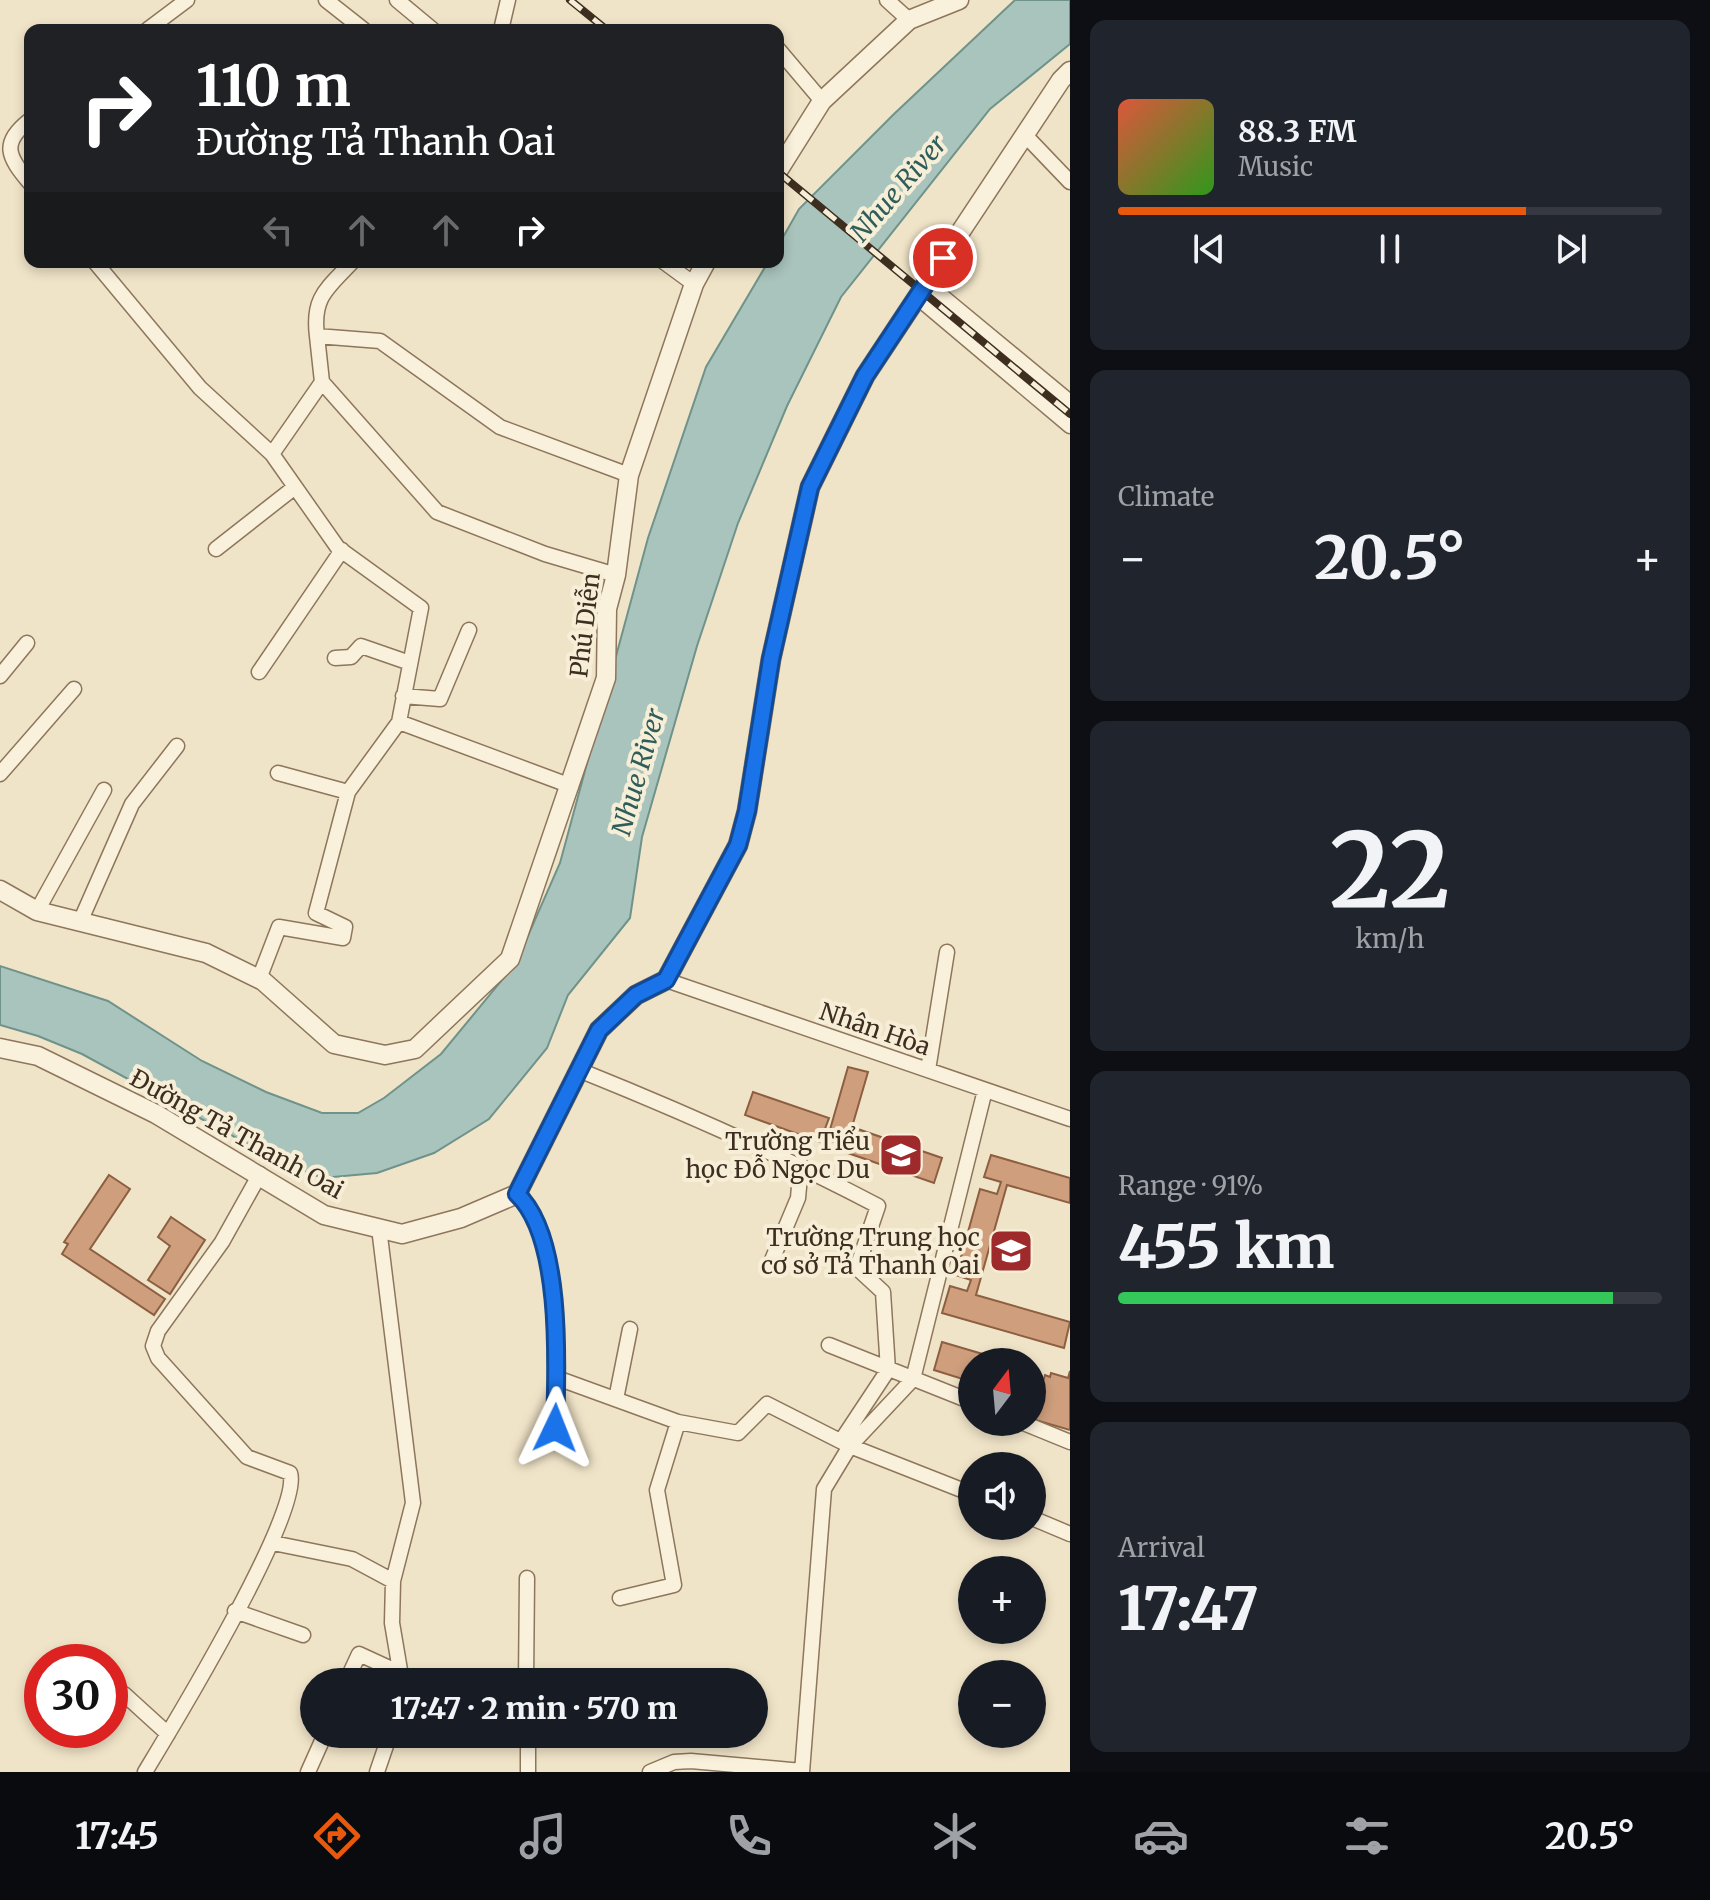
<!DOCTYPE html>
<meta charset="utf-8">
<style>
:root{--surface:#171b24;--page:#20242c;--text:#f1f3f6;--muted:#9ea1a6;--line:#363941;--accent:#ea580c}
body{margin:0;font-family:Merriweather,serif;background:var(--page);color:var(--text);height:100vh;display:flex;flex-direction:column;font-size:30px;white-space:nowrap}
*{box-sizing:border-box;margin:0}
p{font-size:26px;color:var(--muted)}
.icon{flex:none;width:44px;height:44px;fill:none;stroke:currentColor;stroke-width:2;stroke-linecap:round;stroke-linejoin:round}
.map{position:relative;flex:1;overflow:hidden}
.sheet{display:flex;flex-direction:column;gap:20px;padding:20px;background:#0d0f14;width:640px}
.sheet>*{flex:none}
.banner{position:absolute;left:24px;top:24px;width:760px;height:244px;border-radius:16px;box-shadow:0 4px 12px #0003;background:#202124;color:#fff;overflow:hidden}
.needle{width:52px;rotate:16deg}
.tools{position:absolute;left:958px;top:1348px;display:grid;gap:16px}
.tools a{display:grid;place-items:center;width:88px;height:88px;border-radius:50%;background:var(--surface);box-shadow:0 4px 12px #0003;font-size:40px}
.speed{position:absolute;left:24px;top:1644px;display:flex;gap:16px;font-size:40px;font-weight:700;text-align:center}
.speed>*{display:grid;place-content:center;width:104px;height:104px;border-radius:50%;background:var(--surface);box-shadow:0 4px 12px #0003;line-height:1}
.speed .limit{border:12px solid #d22;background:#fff;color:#111}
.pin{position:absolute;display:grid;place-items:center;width:68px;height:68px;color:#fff;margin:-34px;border:4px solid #fff;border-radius:50%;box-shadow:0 2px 8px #0007}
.me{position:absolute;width:88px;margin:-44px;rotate:2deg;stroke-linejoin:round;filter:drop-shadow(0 0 6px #0008)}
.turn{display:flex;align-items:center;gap:28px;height:168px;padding:0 40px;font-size:36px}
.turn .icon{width:104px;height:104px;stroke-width:2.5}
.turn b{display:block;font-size:56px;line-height:68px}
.lanes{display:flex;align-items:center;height:76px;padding:0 40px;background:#0003;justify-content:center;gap:40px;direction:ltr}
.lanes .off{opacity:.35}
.big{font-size:60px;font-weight:800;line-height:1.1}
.sheet .tile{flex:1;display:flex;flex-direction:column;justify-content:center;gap:12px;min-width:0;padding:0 28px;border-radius:16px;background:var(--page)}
.sheet .dial{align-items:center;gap:0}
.dial b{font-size:104px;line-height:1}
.song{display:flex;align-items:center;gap:24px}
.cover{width:96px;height:96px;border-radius:12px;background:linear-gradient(135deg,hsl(10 70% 55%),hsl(110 70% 35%))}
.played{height:8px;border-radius:4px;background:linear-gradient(90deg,var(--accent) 75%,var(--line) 75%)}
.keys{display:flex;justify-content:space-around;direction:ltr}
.heat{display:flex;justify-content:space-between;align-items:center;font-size:44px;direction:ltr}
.charge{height:12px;border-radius:6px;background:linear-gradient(90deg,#34c759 91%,var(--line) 0)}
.trip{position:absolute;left:300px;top:1668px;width:468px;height:80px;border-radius:40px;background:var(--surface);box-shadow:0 4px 12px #0003;font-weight:800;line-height:80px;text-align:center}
.dock{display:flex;height:128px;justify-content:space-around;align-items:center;background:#090b0e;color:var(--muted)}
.dock .icon{width:56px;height:56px}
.dock .on{color:var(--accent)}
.dock b{font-size:36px;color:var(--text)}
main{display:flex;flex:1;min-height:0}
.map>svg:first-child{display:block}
.water{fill:#a9c4bc;stroke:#6f938a;stroke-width:2}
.building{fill:#cf9f7d;stroke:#8d5f41;stroke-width:2}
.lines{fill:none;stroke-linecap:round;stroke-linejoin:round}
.minor-casing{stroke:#8d765c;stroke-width:17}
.tertiary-casing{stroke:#8d765c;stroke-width:21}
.minor{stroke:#faf1dc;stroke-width:14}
.tertiary{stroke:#faf1dc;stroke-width:18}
.rail-casing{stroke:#3d2e20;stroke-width:8}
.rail{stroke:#f7eed8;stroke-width:5;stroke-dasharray:15;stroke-linecap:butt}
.route-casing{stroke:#114b97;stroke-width:20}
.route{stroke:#1a73e8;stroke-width:14}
.labels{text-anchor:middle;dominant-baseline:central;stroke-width:8;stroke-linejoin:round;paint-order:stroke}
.street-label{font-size:24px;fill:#3d2e20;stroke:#f7eed8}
.poi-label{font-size:24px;fill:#3d2e20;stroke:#f7eed8;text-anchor:end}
.water-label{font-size:26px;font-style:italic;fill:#2f5d5a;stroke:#f7eed8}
</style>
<main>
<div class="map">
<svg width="1070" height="1772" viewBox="0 0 1070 1772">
<rect width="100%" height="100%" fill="#f0e4c8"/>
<path class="water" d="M 1015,0 L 1070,0 L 1070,44 L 990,109 L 841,297 L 787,406 L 738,523 L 697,646 L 642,837 L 630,918 L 568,995 L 547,1048 L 489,1119 L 434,1153 L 377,1173 L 322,1178 L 277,1160 L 82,1054 L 38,1036 L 0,1025 L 0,966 L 108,1001 L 202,1061 L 266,1092 L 322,1113 L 358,1113 L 384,1098 L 441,1054 L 516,963 L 560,863 L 648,538 L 706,367 L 768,262 L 778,262 L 778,246 L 799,209 L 894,114 Z"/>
<path class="building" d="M 848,1067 L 868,1072 L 852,1127 L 942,1158 L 934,1183 L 848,1153 L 853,1136 L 850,1135 L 847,1146 L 827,1140 Z
M 753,1092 L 829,1118 L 820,1142 L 745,1115 Z
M 991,1155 L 1070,1178 L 1070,1203 L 1007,1185 L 976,1295 L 1070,1322 L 1064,1348 L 942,1313 L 950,1286 L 967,1291 L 971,1280 L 956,1275 L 980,1189 L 997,1194 L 1001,1182 L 984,1177 Z
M 109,1175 L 130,1189 L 90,1249 L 165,1299 L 154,1315 L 62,1254 L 68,1244 L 64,1242 Z
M 171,1217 L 205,1240 L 170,1294 L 148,1280 L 170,1246 L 158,1237 Z
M 942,1342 L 1010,1362 L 972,1362 L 972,1382 L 934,1370 Z
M 1070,1371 L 1070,1430 L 1032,1419 L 1045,1375 L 1050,1377 L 1051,1373 L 1068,1378 Z"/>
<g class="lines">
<g class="minor-casing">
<path id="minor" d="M 326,0 L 364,30
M 397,0 L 433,30
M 887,0 L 909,20
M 147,30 L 187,0
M 501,30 L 508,0
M 778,49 L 822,101
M 30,120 C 0,143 8,157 30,183
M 1024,134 L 1070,182
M 95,262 L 200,388 L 272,454 L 338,548 L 421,608 L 399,722 L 571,786
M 664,262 L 694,284
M 926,283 L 1070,402
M 917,297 L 1070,426
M 317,336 C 312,297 327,289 352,262
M 272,454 L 322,382
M 216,549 L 295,487
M 616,575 L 545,554 L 437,512 L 322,382 L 317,336 L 380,341 L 500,427 L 629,475
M 335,658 L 351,657 L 361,646 L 410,663
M 259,672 L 342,550
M 0,676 L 27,643
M 403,696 L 440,699 L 469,630
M 278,773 L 348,792
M 0,774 L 74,689
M 37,911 L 104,790
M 80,922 L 132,804 L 177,746
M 259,979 L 279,927 L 343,938 L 345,927 L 316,913 L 348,792 L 399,722
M 666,980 L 1070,1119
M 579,1070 C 681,1111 781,1155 878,1206 L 857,1268 L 883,1292 L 888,1370 L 841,1441
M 928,1070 L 947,952
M 517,1194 C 563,1237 557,1367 555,1428
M 379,1228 L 413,1503 L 393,1581 L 392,1623 L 402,1682
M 772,1260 L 798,1198 L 801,1165
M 829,1345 L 972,1402
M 557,1378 L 678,1422 L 738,1433 L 767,1404 L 850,1446 L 972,1494
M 616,1399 L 630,1329
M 1021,1422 L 1070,1442
M 1032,1518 L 1070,1534
M 273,1543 L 352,1559 L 393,1581
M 620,1598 L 674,1585 L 657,1490 L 678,1422
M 235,1611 L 303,1635
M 346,1682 L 359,1654 L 420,1682
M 526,1682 L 527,1578
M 124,1694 L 168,1734
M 528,1734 L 528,1772
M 145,1772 C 171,1729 304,1510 290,1473 L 247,1457 L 158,1358 L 153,1346 L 158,1331 L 222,1242 L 260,1174
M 308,1772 L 325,1734
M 377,1772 L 390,1734
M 650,1772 L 674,1762 L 691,1761 L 802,1771
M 802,1772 L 824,1489 L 850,1446 L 913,1379 L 985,1090"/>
</g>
<g class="tertiary-casing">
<path id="tertiary" d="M 778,171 L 822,101 L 909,20 L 959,0
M 0,890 L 37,911 L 206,953 L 263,981 L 334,1044 L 385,1055 L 415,1049 L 510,959 L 606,678 L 607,609 L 616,575 L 629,475 L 694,284 L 706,262
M 0,1048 L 38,1056 L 156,1114 L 324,1215 L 402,1234 L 461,1218 L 517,1194 L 599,1030 L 636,995 L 666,980 L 738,845 L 747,811 L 771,659 L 810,487 L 865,376 L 1061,80 L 1070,71"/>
</g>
<use href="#minor" class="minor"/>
<use href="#tertiary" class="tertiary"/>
<g class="rail-casing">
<path id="rail" d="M 570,0 L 607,30
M 778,172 L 1070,414"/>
</g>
<use href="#rail" class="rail"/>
</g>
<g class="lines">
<g class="route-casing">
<path id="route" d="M 555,1428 C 557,1367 563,1237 517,1194 L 599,1030 L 636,995 L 666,980 L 738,845 L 747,811 L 771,659 L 810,487 L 865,376 L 943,258"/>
</g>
<use href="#route" class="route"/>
</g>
<defs>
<g id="school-square" transform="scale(2.3)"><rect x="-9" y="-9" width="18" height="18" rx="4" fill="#9e2a2b" stroke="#f7eed8"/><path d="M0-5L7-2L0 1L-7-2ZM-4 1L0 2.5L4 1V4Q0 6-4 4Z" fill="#fff"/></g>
</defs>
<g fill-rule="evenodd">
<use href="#school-square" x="901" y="1155"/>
<use href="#school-square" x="1011" y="1251"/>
</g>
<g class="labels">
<g class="street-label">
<text transform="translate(585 625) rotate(-83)">Phú Diễn</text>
<text transform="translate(875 1029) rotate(19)">Nhân Hòa</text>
<text transform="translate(237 1134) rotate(29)">Đường Tả Thanh Oai</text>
</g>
<g class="poi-label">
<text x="870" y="1141">Trường Tiểu<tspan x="870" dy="28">học Đỗ Ngọc Du</tspan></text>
<text x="980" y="1237">Trường Trung học<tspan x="980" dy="28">cơ sở Tả Thanh Oai</tspan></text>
</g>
<g class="water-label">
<text transform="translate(898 188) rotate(-49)">Nhue River</text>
<text transform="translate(638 772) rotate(-74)">Nhue River</text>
</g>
</g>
</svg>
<div class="tools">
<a><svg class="needle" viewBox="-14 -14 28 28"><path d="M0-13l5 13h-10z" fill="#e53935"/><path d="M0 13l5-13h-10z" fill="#9ea1a6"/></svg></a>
<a><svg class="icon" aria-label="sound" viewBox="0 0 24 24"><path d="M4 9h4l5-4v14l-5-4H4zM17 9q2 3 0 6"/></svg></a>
<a>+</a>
<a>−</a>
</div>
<div class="speed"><div class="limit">30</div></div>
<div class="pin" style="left:943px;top:258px;background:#d93025"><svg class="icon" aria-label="arrive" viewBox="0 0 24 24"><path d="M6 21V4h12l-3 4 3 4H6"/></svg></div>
<svg class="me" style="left:555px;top:1428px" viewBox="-20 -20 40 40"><path d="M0-17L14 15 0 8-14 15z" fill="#1a73e8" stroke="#fff" stroke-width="4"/></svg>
<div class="trip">17:47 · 2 min · 570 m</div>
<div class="banner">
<div class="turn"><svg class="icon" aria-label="right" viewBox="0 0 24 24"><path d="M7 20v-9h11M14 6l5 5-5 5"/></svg><div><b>110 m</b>Đường Tả Thanh Oai</div></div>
<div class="lanes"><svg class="icon off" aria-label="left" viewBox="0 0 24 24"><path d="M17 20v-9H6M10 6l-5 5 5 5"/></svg><svg class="icon off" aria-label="ahead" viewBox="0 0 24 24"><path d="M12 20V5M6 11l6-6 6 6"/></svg><svg class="icon off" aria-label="ahead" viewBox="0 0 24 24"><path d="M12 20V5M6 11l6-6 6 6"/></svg><svg class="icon" aria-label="right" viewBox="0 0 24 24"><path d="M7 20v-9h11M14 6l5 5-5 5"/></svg></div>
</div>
</div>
<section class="sheet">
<div class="tile">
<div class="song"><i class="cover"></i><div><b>88.3 FM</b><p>Music</p></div></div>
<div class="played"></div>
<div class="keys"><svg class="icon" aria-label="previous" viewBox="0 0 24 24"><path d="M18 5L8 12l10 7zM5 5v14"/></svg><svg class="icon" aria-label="pause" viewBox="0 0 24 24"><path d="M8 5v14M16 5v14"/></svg><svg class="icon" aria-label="next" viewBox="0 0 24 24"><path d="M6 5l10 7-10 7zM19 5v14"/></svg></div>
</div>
<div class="tile"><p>Climate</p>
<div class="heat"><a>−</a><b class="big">20.5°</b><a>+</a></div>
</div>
<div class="tile dial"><b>22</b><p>km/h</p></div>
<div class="tile"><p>Range · 91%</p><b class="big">455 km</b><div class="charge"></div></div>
<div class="tile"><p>Arrival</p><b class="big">17:47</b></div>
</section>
</main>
<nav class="dock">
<b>17:45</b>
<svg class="icon on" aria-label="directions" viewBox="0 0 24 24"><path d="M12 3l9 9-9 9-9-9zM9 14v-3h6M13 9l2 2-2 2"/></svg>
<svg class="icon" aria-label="music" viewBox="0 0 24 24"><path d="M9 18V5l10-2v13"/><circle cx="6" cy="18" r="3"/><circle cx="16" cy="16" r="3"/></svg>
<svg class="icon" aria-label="phone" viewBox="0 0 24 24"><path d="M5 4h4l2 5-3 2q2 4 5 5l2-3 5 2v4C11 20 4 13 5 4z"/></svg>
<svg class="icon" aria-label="climate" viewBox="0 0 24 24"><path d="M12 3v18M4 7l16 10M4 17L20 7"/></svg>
<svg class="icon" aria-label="car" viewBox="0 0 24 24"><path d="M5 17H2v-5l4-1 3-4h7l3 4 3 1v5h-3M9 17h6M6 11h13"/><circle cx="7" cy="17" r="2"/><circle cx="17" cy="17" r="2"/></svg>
<svg class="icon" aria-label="filters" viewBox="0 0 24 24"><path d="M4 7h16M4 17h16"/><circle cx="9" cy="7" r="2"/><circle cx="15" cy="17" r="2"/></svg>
<b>20.5°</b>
</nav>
